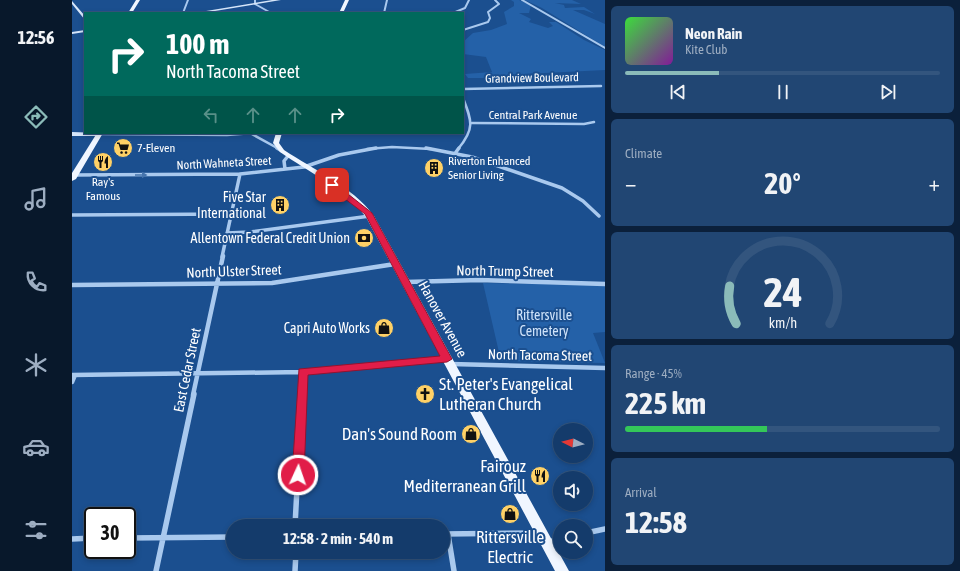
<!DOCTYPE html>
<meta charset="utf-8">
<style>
:root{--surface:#143b6b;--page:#214673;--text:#f1f3f6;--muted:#9dadc1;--line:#33557e;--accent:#8bbbb9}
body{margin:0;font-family:"Asap Condensed",sans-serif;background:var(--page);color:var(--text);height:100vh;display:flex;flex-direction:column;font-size:15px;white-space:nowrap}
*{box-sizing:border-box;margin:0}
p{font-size:13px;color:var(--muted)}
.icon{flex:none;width:22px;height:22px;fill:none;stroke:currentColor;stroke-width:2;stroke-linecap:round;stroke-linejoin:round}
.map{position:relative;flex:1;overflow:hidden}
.panel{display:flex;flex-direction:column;gap:6px;padding:6px;background:#0b203b;width:355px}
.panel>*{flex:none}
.guide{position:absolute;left:12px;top:12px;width:380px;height:122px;border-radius:0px;box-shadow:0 2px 6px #0003,0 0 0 1px var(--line);background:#00695c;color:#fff;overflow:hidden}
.needle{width:26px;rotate:276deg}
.tools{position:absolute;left:481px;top:423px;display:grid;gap:8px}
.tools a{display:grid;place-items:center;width:40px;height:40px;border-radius:50%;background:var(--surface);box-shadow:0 2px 6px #0003,0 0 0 1px var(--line);font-size:20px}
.speed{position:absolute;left:12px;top:507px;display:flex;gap:8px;font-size:20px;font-weight:700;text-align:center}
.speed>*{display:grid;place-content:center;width:52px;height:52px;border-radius:50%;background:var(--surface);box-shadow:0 2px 6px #0003,0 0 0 1px var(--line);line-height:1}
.speed .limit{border:2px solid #111;border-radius:6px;background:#fff;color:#111}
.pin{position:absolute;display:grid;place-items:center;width:34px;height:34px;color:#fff;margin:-17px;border-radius:8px;box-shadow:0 2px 6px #0006}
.me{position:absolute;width:44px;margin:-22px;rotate:3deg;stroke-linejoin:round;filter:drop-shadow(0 0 3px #0008)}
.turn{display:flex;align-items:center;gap:14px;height:84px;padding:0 16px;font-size:18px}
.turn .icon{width:52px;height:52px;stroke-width:2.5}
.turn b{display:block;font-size:28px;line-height:34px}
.lanes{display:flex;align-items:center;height:38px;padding:0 16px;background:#0003;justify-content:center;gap:20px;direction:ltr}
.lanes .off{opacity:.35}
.big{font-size:30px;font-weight:700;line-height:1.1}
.panel .card{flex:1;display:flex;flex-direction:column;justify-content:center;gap:6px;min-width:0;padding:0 14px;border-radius:6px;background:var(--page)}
.panel .dial{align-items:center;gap:0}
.dial svg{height:104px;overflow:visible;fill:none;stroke:var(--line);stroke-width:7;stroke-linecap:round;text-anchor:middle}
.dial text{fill:var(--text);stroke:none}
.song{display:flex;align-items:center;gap:12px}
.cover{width:48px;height:48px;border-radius:6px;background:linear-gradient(135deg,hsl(120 70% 55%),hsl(290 70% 35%))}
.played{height:4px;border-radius:2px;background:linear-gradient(90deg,var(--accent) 30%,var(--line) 30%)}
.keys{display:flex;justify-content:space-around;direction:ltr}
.heat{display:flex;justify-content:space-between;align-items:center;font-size:22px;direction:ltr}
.charge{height:6px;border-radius:3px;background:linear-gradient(90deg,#34c759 45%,var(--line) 0)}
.trip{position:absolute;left:154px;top:519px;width:224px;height:40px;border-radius:20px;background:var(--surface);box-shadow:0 2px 6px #0003,0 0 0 1px var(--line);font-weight:700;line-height:40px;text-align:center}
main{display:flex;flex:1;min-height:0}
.dock{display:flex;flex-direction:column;width:72px;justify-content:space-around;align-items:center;background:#08182b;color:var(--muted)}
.dock .icon{width:28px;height:28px}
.dock .current{color:var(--accent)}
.dock b{font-size:18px;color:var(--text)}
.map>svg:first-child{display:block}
.green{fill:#2461a8}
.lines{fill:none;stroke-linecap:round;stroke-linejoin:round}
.street-far4{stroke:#a9c9ee;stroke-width:2}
.street-far3{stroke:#a9c9ee;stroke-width:2.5}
.street-far2{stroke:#a9c9ee;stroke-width:3.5}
.street-far1{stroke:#a9c9ee;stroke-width:4.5}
.street{stroke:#a9c9ee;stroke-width:5.5}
.secondary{fill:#d6e6fa;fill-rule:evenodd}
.primary{fill:#f0f6ff;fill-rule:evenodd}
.oneway{fill:#4674ac}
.route{fill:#e11d48;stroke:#92132f}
.labels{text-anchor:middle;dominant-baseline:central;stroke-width:4;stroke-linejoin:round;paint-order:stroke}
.far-street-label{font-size:12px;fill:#fff;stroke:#1b4f8f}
.far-poi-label{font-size:12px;fill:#fff;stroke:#1b4f8f;text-anchor:start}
.poi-label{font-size:14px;fill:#fff;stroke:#1b4f8f;text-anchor:end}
.street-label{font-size:14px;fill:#fff;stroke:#1b4f8f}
.park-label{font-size:14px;fill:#cfe3fa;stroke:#1b4f8f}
.near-poi-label{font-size:17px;fill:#fff;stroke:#1b4f8f;text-anchor:end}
</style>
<main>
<nav class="dock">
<b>12:56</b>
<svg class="icon current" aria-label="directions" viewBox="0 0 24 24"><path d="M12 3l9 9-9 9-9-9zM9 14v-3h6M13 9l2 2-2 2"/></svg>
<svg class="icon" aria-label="music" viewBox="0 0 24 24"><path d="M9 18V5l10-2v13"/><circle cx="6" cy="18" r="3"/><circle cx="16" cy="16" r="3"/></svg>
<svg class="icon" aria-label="phone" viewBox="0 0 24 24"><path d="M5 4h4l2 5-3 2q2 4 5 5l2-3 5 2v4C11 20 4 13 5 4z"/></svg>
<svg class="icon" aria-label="climate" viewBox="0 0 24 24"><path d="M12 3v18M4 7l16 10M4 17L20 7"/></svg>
<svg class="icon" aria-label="car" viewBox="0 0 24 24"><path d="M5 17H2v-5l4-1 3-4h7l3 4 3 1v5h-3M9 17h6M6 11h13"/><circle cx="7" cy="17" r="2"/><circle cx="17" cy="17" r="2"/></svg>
<svg class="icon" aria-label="filters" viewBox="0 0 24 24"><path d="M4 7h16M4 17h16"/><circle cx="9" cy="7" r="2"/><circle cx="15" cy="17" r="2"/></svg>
</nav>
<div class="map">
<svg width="533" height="571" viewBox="0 0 533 571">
<rect width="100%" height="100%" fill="#1b4f8f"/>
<path class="green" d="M 439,0 L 447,0 L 459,5 L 457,13 L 447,13 L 459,19 L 457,22 L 476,28 L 481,26 L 477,22 L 484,22 L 512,40 L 533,50 L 533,70 L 452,74 L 454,78 L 396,78 L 393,74 L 420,72 L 414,57 L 391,54 L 391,42 L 401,33 L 419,30 L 435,24 L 432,12 L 442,6 L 442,2 Z
M 453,0 L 500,0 L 509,4 L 483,3 L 492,5 L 493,8 L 512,7 L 523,14 L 512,10 L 501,10 L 533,24 L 533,47 L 470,8 Z
M 411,283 L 533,285 L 533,332 L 521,333 L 533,363 L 429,361 Z"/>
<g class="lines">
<path class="street-far4" d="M 183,0 L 183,4 L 199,13
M 450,0 L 533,48
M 111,13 L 116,0
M 312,13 L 315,0
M 381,13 L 393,8 L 397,0
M 391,30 L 416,22 L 418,18 L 416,12 L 427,4 L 423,0"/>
<path class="street-far3" d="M 391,89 L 529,86
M 400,123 L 512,124 L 522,122
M 178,133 L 207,149
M 27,134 L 155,135 L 181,133
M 295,149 L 320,147 L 359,149
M 386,149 C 403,129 400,121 391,98"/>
<path class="street-far2" d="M 205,148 L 210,151
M 354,148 L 400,157 L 490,188 L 511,201 L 527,216
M 384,152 L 387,148
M 213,169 L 212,161 L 216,156
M 0,175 L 168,174 L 232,167 L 267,155 L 304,148
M 0,215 L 159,214
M 155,233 L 178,232 L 298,216
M 150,257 L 168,174"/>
<path class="street-far1" d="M 334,282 L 408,280 L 533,284
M 0,285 L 200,283 L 323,264
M 379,364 L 533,368
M 0,375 L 231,372 L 375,359
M 0,382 L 3,375
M 121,395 L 151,256
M 230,395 L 231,372"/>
<path class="street" d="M 223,526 L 230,394
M 514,533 L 533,529
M 371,534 L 467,533
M 376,534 L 382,571
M 55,538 L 161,537
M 0,539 L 21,538
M 477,542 L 488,539
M 84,571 L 122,394
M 223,571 L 224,552"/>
<path class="secondary" d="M 200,0 L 209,0 L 131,13 L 122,13 Z
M 0,1 L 13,16 L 13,20 L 0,4 Z
M 13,30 L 13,32 L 0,34 L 0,32 Z
M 0,132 L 29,133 L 30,134 L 27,136 L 0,136 Z"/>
<path class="primary" d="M 64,0 L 68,0 L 60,13 L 56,13 Z
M 273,0 L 277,0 L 271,13 L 267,13 Z
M 25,133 L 31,133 L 4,179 L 0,181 L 0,173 Z
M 204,133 L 210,133 L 207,143 L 212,150 C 242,170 280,186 302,216 L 497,571 L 483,571 L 294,217 C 272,189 237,172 208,152 L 201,143 Z"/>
</g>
<defs><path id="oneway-solid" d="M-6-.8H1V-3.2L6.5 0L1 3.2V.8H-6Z"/></defs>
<use class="oneway" href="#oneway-solid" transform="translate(69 175)"/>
<path class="route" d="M 257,183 L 262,183 L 300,213 L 380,359 L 375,362 L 236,375 L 232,475 L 230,479 L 226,480 L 222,479 L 220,475 L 227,369 L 368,356 L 293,214 L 257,187 Z"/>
<defs>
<g id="supermarket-disc" transform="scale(1)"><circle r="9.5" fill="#ffd166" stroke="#1b4f8f"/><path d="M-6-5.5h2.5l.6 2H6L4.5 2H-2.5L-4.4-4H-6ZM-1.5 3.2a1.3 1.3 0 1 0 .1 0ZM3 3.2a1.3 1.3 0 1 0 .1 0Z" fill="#111"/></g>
<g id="restaurant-disc" transform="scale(1)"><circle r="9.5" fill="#ffd166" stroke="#1b4f8f"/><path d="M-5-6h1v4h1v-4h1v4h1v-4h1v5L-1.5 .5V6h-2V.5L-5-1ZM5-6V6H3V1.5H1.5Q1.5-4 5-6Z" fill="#111"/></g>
<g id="building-disc" transform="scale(1)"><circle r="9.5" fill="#ffd166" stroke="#1b4f8f"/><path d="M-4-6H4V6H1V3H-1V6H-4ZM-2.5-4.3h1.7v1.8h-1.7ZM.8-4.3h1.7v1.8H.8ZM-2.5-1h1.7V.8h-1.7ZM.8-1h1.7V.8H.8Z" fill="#111"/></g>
<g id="bank-disc" transform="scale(1)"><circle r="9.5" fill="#ffd166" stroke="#1b4f8f"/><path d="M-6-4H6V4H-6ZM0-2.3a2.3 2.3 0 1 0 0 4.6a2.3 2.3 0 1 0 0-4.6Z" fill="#111"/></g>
<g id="shop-disc" transform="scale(1)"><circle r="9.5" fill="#ffd166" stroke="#1b4f8f"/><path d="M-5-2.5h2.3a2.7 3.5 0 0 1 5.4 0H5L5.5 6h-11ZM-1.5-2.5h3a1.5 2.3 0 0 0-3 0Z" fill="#111"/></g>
<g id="church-disc" transform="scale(1)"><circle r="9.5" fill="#ffd166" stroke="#1b4f8f"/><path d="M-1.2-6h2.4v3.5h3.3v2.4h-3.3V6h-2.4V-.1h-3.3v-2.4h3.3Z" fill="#111"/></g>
</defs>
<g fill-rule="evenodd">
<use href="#supermarket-disc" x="51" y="148"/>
<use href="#restaurant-disc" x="31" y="162"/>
<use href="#building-disc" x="362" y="168"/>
<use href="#building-disc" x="208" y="205"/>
<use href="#bank-disc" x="292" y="238"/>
<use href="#shop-disc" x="312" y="328"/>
<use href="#church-disc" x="353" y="394"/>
<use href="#shop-disc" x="399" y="434"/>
<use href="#restaurant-disc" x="468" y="476"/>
<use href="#shop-disc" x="438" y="514"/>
</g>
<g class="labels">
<g class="far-street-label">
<text transform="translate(460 78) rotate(-1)">Grandview Boulevard</text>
<text x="461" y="115">Central Park Avenue</text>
<text transform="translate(152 163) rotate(-3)">North Wahneta Street</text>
</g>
<g class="far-poi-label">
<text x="65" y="148">7-Eleven</text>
<text x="376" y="161">Riverton Enhanced<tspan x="376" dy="14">Senior Living</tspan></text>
<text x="31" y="182" text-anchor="middle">Ray's<tspan x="31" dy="14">Famous</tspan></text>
</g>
<g class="poi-label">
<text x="194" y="197">Five Star<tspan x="194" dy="16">International</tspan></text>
<text x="278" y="238">Allentown Federal Credit Union</text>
<text x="298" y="328">Capri Auto Works</text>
</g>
<g class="street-label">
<text transform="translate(162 271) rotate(-2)">North Ulster Street</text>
<text transform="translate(433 271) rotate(1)">North Trump Street</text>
<text transform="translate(371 319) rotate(61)">Hanover Avenue</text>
<text transform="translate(468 355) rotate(1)">North Tacoma Street</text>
<text transform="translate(115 370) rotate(-78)">East Cedar Street</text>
</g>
<g class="park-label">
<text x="472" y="315">Rittersville<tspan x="472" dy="16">Cemetery</tspan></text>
</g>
<g class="near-poi-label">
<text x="367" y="384" text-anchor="start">St. Peter's Evangelical<tspan x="367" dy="20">Lutheran Church</tspan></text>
<text x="385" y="434">Dan's Sound Room</text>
<text x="454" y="466">Fairouz<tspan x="454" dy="20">Mediterranean Grill</tspan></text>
<text x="438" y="537" text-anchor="middle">Rittersville<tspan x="438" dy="20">Electric</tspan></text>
</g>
</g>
</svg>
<div class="tools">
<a><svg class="needle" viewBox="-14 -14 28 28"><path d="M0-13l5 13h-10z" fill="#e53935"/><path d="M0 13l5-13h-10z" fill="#9dadc1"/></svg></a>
<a><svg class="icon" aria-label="sound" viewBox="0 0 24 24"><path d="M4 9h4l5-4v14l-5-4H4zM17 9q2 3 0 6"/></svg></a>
<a><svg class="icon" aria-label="search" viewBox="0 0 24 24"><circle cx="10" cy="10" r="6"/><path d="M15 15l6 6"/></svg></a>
</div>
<div class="speed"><div class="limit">30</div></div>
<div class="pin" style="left:260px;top:185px;background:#d93025"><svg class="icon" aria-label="arrive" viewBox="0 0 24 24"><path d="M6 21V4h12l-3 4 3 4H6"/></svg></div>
<svg class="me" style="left:226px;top:475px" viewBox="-20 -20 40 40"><circle r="17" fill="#e11d48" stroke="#fff" stroke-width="3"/><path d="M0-11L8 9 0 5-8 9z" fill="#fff"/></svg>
<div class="trip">12:58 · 2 min · 540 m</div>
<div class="guide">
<div class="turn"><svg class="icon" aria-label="right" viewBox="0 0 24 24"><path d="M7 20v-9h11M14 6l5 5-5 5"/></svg><div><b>100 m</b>North Tacoma Street</div></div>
<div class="lanes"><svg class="icon off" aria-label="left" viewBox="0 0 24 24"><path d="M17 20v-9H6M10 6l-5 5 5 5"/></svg><svg class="icon off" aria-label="ahead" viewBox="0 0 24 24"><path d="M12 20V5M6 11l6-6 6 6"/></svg><svg class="icon off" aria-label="ahead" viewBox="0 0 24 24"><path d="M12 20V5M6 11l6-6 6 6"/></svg><svg class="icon" aria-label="right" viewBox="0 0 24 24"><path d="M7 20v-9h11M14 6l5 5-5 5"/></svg></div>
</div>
</div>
<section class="panel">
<div class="card">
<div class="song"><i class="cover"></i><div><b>Neon Rain</b><p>Kite Club</p></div></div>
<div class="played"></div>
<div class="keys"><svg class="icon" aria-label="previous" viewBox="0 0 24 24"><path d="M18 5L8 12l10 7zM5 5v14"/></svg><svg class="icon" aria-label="pause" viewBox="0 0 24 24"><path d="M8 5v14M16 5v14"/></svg><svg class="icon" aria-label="next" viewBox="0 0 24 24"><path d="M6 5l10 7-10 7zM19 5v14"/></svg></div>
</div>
<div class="card"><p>Climate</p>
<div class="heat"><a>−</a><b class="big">20°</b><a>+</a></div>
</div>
<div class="card dial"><svg viewBox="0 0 100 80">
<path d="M14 69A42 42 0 1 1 86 69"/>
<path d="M14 69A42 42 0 0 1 9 40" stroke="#8bbbb9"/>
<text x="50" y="56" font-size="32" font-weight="700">24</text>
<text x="50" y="72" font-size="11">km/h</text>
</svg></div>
<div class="card"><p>Range · 45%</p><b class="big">225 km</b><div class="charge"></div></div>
<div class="card"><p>Arrival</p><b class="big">12:58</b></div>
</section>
</main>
